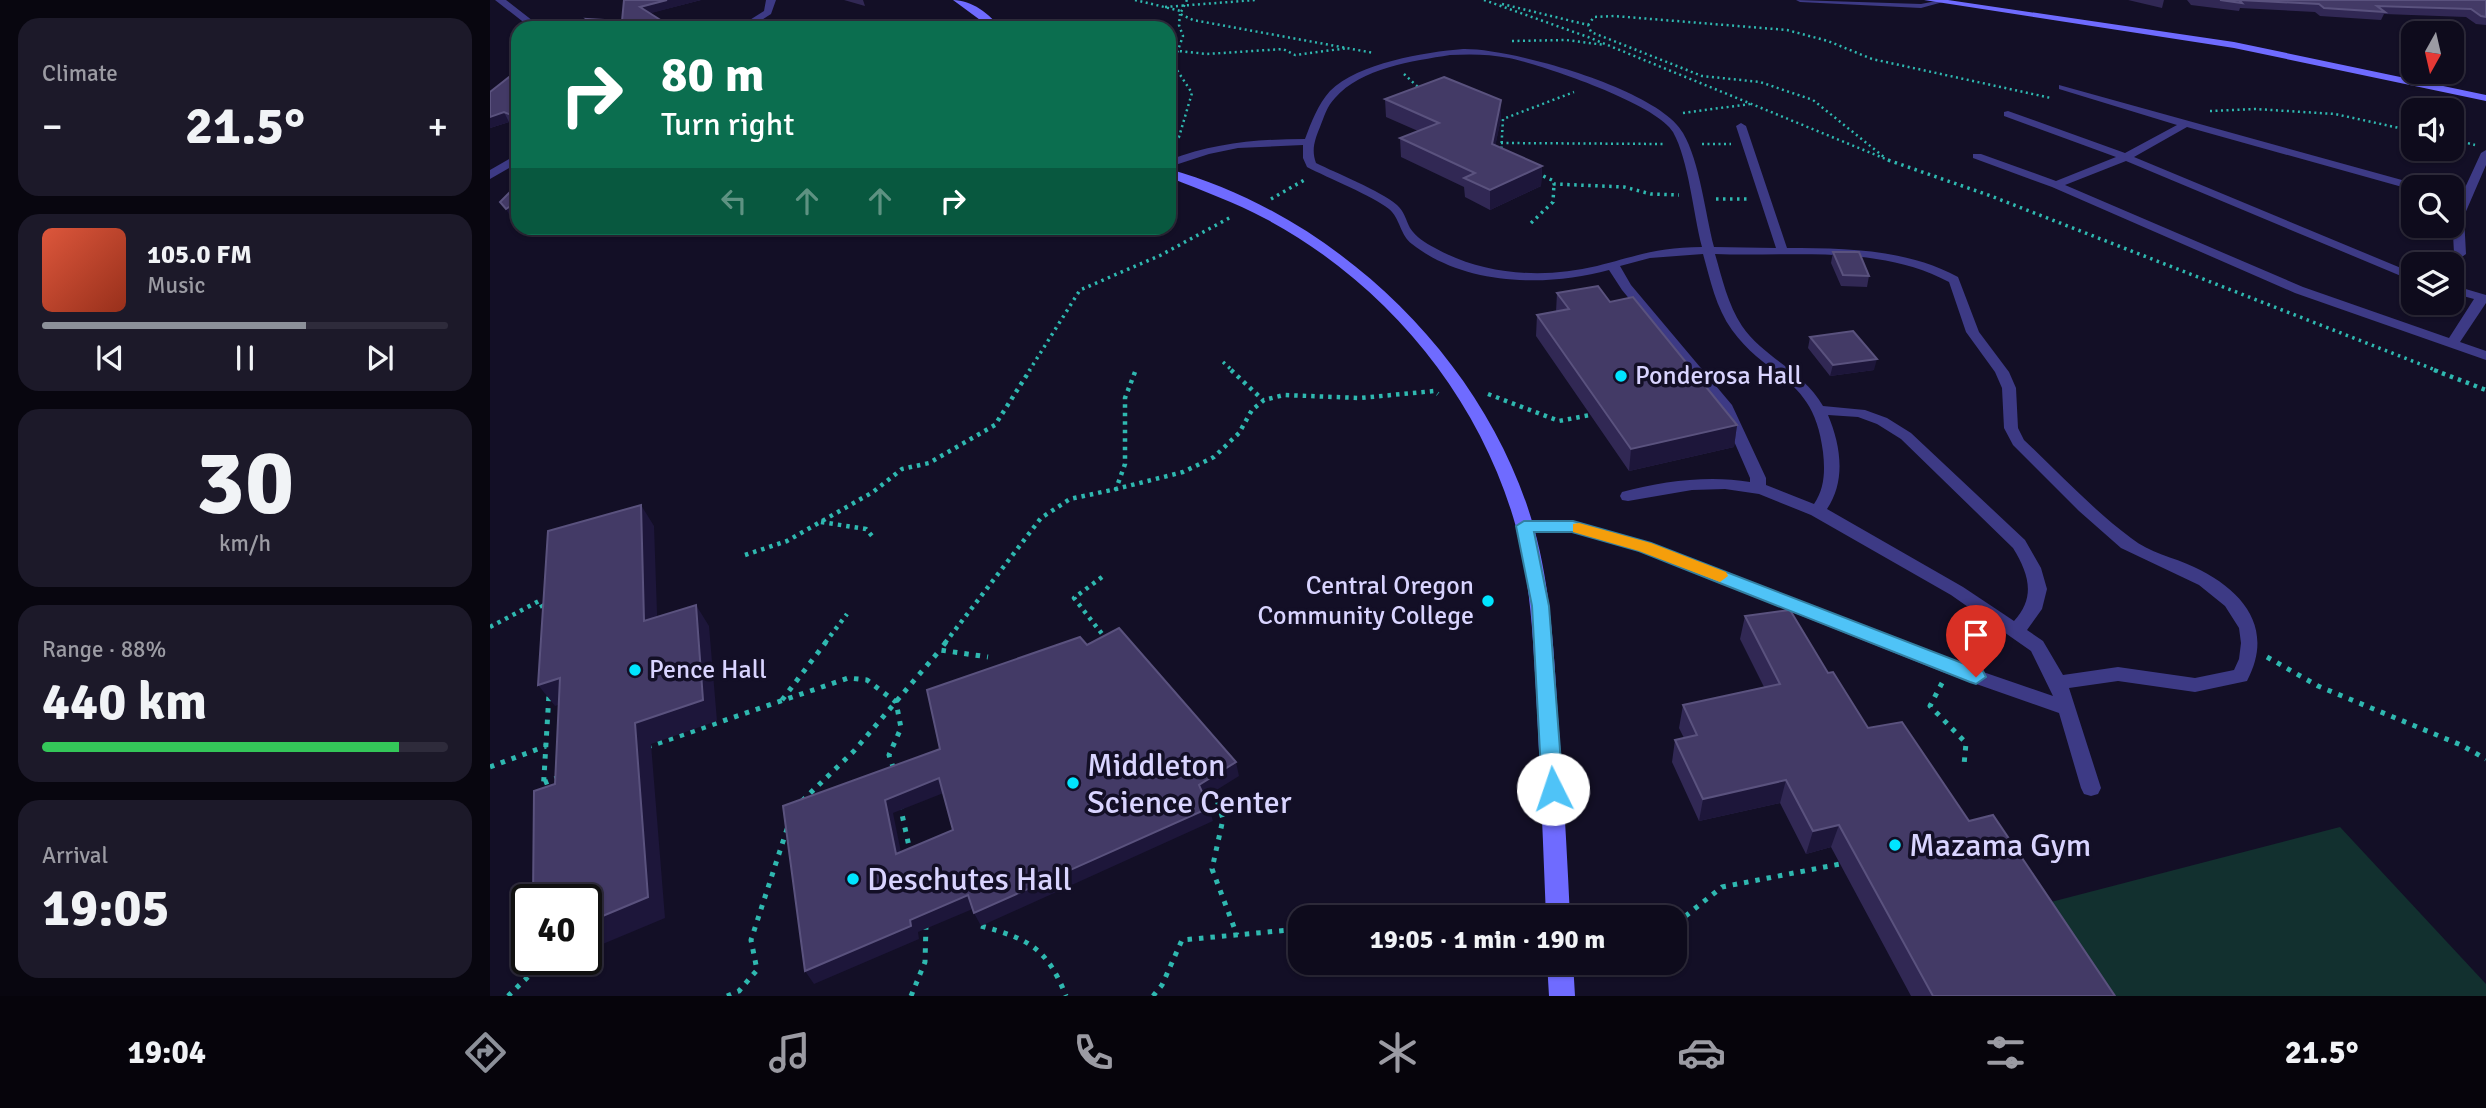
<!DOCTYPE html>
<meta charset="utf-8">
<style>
:root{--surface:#0e0b1c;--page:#1c1929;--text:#f1f3f6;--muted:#9b9ba3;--line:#2e2b3b;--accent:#8c9099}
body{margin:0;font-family:Signika,sans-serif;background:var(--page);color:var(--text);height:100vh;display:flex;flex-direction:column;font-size:26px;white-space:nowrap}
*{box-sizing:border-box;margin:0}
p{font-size:23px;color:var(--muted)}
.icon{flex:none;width:38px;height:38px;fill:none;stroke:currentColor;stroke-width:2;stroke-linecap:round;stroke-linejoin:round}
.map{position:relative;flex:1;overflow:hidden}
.panel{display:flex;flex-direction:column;gap:18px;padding:18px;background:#08060f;width:490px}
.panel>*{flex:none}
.top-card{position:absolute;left:21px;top:21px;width:665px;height:214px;border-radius:21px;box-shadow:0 2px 5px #0004,0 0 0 2px var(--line);background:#0b6e4f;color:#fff;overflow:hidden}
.needle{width:46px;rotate:188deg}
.fabs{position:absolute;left:1911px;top:21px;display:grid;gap:14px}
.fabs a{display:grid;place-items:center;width:63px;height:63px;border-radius:14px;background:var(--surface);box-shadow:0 2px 5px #0004,0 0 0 2px var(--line);font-size:35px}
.speed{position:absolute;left:21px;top:884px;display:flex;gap:14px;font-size:35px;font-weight:700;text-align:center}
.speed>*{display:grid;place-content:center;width:91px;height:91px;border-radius:50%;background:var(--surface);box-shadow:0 2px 5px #0004,0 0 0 2px var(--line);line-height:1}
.speed .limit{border:4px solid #111;border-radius:10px;background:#fff;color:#111}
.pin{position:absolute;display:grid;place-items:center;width:60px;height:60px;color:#fff;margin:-72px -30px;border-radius:50% 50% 50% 0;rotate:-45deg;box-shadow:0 0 7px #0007}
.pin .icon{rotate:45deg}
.me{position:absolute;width:77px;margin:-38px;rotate:356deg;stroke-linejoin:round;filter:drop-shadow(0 0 5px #0008)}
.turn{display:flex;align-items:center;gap:24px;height:147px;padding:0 35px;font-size:32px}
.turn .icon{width:91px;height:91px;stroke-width:2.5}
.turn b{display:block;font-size:49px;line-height:60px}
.lanes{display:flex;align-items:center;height:66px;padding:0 35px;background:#0003;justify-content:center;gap:35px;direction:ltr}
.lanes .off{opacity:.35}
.big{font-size:52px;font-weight:700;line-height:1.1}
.panel .widget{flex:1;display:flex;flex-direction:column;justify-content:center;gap:10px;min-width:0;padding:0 24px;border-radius:21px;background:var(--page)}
.panel .dial{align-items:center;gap:0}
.dial b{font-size:91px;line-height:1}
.song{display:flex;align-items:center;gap:21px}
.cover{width:84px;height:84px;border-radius:10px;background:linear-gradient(135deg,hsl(10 70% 55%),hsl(10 70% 35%))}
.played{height:7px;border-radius:4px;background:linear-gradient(90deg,var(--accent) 65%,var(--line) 65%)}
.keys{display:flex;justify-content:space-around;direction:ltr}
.heat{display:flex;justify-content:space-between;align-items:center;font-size:38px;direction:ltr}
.charge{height:10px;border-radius:5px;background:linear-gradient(90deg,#34c759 88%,var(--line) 0)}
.trip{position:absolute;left:798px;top:905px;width:399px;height:70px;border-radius:21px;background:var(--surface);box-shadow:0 2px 5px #0004,0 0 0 2px var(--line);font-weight:700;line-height:70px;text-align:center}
.tabs{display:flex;height:112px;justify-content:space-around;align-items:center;background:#06040b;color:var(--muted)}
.tabs .icon{width:49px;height:49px}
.tabs .active{color:var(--accent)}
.tabs b{font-size:32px;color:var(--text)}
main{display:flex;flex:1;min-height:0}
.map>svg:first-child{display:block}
.green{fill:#12302f}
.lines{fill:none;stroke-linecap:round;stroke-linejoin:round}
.path-far3{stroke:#2fb8b0;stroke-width:2.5;stroke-dasharray:2 3.5;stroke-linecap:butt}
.path-far2{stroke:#2fb8b0;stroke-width:3.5;stroke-dasharray:2.5 4.5;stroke-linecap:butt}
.path-far1{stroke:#2fb8b0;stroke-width:4.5;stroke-dasharray:3.5 5;stroke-linecap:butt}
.path{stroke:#2fb8b0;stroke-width:5;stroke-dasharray:4.5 7;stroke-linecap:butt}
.lane{fill:#3d3a85;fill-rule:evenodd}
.street{fill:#3d3a85;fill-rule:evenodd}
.secondary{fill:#6f6bff;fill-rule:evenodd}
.wall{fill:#312854}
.shaded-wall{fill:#1d163a}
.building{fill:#433a66;stroke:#5a527e;stroke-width:2;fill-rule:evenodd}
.route{fill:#4fc3f7;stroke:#337fa1;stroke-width:2}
.slow{fill:#f59e0b}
.poi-dot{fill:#00e5ff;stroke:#130f26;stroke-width:2.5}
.labels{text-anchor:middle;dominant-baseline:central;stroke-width:7;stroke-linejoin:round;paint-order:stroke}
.poi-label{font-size:26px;fill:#d9d4ff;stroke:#130f26;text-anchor:start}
.near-poi-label{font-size:32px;fill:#d9d4ff;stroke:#130f26;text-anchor:start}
</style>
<main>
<section class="panel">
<div class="widget"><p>Climate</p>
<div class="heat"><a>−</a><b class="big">21.5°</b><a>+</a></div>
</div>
<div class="widget">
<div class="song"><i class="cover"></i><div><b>105.0 FM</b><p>Music</p></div></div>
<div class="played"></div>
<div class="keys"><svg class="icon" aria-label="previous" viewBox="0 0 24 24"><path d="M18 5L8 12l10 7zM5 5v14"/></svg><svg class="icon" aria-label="pause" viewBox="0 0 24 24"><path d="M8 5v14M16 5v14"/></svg><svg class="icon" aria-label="next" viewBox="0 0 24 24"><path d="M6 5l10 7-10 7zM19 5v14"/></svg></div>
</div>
<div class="widget dial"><b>30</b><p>km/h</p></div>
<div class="widget"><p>Range · 88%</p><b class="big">440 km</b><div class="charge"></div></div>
<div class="widget"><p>Arrival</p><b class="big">19:05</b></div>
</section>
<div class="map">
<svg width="1996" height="996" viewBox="0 0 1996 996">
<rect width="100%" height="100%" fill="#130f26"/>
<path class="green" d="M 1850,827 L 1996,984 L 1996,996 L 1624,996 L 1561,902 Z"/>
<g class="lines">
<path class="path-far3" d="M 645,0 L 691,11
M 697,0 L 690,14 L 703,20 L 884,53
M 994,0 L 1098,37 L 1403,162
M 1012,4 L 1098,25 L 1101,32 L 1212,76 L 1270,82 L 1323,100 L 1394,157
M 675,7 L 765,0
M 1098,25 L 1104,17 L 1124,16 L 1297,30 L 1338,41 L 1382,59 L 1561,98
M 1022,41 L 1076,40 L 1115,45
M 679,50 L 717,54 L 793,49 L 805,55 L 858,48
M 914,74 L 930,89
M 1720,111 L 1765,109 L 1845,114 L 1923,131
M 1193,113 L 1260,104
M 1962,139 L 1985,145
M 679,143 L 689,137 L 702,93 L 683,64 L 693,36 L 689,25 L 690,14
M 1011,143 L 1175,144
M 1212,144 L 1241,144
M 1011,154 L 1013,119 L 1084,92"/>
<path class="path-far2" d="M 1398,160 L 1501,196 L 1948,371
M 1047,173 L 1064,181 L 1064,184 L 1134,187 L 1161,194 L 1189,195
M 781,199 L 816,179
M 1226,199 L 1259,199
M 1041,223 L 1063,202 L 1064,184
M 733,362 L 743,371
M 539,371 L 590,290 L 671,255 L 741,217"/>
<path class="path-far1" d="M 741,370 L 773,400
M 1944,370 L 1996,390
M 645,372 L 635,398 L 635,464 L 626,489 L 693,472 L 724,457 L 749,433 L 762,410 L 774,400 L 794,395 L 870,398 L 944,391 L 948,394
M 998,394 L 1069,421 L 1100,415
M 331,522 L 376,529 L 382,536
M 255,555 L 297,541 L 383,492 L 412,469 L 439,463 L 505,425 L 540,370
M 612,577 L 584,598 L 616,639
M 0,627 L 49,601 L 56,613
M 335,643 L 357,614
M 455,643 L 551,518 L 580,499 L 626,489
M 1478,643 L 1488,627"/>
<path class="path" d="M 456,642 L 450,650 L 498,657
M 1472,652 L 1479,642
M 1777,657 L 1828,686 L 1971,745 L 1996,759
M 1452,683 L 1440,706 L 1476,743 L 1474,765
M 292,700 L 336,642
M 157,747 L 358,678 L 377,680 L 406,702 L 411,728 L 399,755 L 404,770
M 0,767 L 56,746
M 54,783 L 69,777
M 724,791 L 733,819 L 722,869 L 747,935
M 53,793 L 59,694
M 312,801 L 364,751 L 450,650
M 410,805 L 420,851
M 1185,920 L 1193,918 L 1232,887 L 1350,864
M 491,926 C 539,939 557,948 576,996
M 18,996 L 42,973 L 43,959
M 237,996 L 249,991 L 267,970 L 261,940 L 298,826
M 421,996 L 435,962 L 436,925
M 663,996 L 672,985 L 692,940 L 810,929"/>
<path class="lane" d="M 1306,0 L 1431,4 L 1451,0 L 1453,2 L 1431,8 L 1310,2 Z
M 973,49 C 1022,48 1170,90 1193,133 C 1210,162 1215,213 1224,247 L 1286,248 L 1246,126 L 1251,123 L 1256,126 L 1297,248 C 1356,248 1416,249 1468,277 L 1489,332 L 1519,372 L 1526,388 L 1528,428 L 1534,440 C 1569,473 1602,509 1641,538 C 1660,553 1683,557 1704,567 C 1753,590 1785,628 1757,681 L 1705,692 L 1628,681 L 1579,688 L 1611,788 L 1608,794 L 1601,796 L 1594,794 L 1591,788 L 1569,713 L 1455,673 L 1149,551 L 1083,531 L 1028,530 L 1026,526 L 1034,521 L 1083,521 L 1161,543 L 1467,663 L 1563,696 L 1541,651 L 1461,595 L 1321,515 L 1269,494 L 1235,489 L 1202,490 L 1138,501 L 1132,500 L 1130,496 L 1132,492 C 1173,481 1219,475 1260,482 L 1260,478 L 1230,409 L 1132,290 L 1119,270 C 1058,287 975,286 922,244 C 910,235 910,218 899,209 C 883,196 838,178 817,167 L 813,158 L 813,145 L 748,148 L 719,154 L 679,167 L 679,160 C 724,143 767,139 815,139 C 821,123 828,104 840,91 C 868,63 935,52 973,49 ZM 960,55 C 980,54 999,54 1019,58 C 1053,65 1167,104 1183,132 C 1199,161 1203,213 1212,247 C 1169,247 1146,256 1107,266 C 1053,279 993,275 945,248 C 935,243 926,237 920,228 C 916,220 914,211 907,205 C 891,191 846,173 826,163 C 821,150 825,139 830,127 C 834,117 837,106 845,98 C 871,68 923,61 960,55 ZM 1213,254 C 1220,279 1226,308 1242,330 C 1278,380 1324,376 1333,452 C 1335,470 1335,488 1324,504 L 1276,485 L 1276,478 L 1242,405 L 1141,285 L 1130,266 L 1160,258 ZM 1225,254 C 1302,257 1389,244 1459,282 L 1476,332 L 1505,372 L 1512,388 L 1514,428 L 1523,445 L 1589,511 L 1631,548 L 1709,585 L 1735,606 L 1749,628 L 1751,643 L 1749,659 L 1744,670 L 1705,678 L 1628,667 L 1573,675 L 1553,641 L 1537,630 L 1552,609 L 1557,589 L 1551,568 L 1535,540 L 1421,433 L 1397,418 L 1375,410 L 1333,406 C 1313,371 1273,357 1252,326 C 1238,305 1232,278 1225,254 ZM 1338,415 L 1368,417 L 1387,424 L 1411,439 L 1523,548 C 1539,574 1546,597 1524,621 L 1473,587 L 1337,509 C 1356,481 1351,446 1338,415 Z
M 1569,85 L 1930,185 L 1931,187 L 1923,187 L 1923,190 L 1697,127 L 1644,157 L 1923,273 L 1923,281 L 1636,161 L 1575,185 L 1813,287 L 1959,338 L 1984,299 L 1962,293 L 1962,285 L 1996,295 L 1996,303 L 1970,342 L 1996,351 L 1996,360 L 1805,293 L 1562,187 L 1483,158 L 1483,154 L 1491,154 L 1566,181 L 1626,157 L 1514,116 L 1514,112 L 1518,111 L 1635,153 L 1687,125 L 1569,89 Z
M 1996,150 L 1996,165 L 1974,216 L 1976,254 L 1962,264 L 1948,264 L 1964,253 L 1962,216 L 1991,153 Z"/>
<path class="street" d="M 5,0 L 16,0 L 52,28 L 41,28 Z
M 276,0 L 286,0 L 281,14 L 259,28 L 247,28 L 274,11 Z
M 28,154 L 28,163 L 0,179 L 0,170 Z"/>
<path class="secondary" d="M 463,0 C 482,0 499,14 511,28 L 501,28 Z
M 1434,0 L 1458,0 L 1744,42 L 1996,95 L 1996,101 L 1744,48 Z
M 679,169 C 847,216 997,360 1044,528 C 1061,589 1064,654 1068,717 C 1073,783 1077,850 1080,917 L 1056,917 C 1053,841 1050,765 1046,690 C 1043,636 1040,579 1026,527 C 990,397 896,283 776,219 C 745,202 712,191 679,177 Z
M 1057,962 L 1083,962 L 1085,996 L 1059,996 Z"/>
</g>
<path class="wall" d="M 134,0 L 211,0 L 160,13 L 183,28 L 103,28 L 101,27 L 97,19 L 132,21 Z
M 354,0 L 373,0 L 375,6 Z
M 1638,0 L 1674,0 L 1672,8 Z
M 1697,0 L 1996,0 L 1996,25 L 1986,24 L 1976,17 L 1894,14 L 1891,20 L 1830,16 L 1825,12 L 1750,8 L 1749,11 L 1701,5 Z
M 28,73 L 28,125 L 19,122 L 0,128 Z
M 895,99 L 1011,118 L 1005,146 L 1052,166 L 1051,186 L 1000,210 L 975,197 L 974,187 L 911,157 L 910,138 L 928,131 L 896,117 Z
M 1343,252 L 1379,276 L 1377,287 L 1351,286 L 1341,263 Z
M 1067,293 L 1120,302 L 1247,425 L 1244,447 L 1139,471 L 1046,336 L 1047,315 L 1066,312 Z
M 1320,337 L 1384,370 L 1340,376 L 1318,348 Z
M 1255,616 L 1338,673 L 1378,728 L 1479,821 L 1625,996 L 1421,996 L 1341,847 L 1316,854 L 1290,803 L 1209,821 L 1182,762 L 1185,740 L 1194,738 L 1189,728 L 1193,705 L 1274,687 L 1250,639 Z"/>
<path class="shaded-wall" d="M 177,0 L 211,0 L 154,15 L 150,7 Z
M 1011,100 L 1011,118 L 1002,163 L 1002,144 Z
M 14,112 L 19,122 L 0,128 L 0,117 Z
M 1052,166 L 1051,186 L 1000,210 L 1000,190 Z
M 28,201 L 28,215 L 22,219 L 16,209 Z
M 1387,359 L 1384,370 L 1340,376 L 1343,365 Z
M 1247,425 L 1244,447 L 1139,471 L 1141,449 Z
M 151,505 L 164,526 L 168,642 L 154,621 Z
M 206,605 L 219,626 L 227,721 L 161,744 L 175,918 L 96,951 L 96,923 L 145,723 Z
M 70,678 L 86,699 L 65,706 L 48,685 Z
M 746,762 L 749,776 L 712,799 L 709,785 Z
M 449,778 L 456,792 L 403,813 L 414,867 L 406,854 L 395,800 Z
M 1296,780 L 1290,803 L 1209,821 L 1213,799 Z
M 719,808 L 723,821 L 491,926 L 484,913 Z
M 1349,825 L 1341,847 L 1316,854 L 1323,831 Z
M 478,895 L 485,908 L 428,932 L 429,939 L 324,984 L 315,971 L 420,920 Z
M 58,959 L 77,959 L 63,965 Z"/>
<path class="building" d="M 134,0 L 177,0 L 150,7 L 183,28 L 111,28 L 97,19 L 132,21 Z
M 1730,0 L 1996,0 L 1996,17 L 1991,16 L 1981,9 L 1887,6 L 1895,12 L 1834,8 L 1829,4 L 1749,0 L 1752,3 Z
M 24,73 L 28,73 L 28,116 L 26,117 L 14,112 L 0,117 L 0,92 Z
M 954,77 L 1011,100 L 1002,144 L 1052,166 L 1000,190 L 974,178 L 985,173 L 910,138 L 949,123 L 895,99 Z
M 28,184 L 28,201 L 16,209 L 10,202 Z
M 1343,252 L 1369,252 L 1379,276 L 1353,275 Z
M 1108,286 L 1120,302 L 1143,297 L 1247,425 L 1141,449 L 1047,315 L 1079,309 L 1067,293 Z
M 1363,331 L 1387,359 L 1343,365 L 1320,337 Z
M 151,505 L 154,621 L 206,605 L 213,700 L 145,723 L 158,897 L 96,923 L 96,900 L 43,900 L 44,791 L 65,784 L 70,678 L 48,685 L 58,531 Z
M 1300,610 L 1338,673 L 1343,672 L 1378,728 L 1412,722 L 1479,821 L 1503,815 L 1625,996 L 1443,996 L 1349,825 L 1323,831 L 1296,780 L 1213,799 L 1185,740 L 1207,735 L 1193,705 L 1290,684 L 1255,616 Z
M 629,628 L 746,762 L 709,785 L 719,808 L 484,913 L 478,895 L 420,920 L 421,926 L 315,971 L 293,806 L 450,749 L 437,690 L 590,637 L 597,645 ZM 449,778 L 463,830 L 406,854 L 395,800 Z"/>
<path class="route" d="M 1034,521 L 1083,521 L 1161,543 L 1493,671 L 1496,677 L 1486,684 L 1480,682 L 1149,551 L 1082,532 L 1044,532 L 1059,606 L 1073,789 L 1070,795 L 1063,798 L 1055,795 L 1052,789 L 1042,606 L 1026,526 Z"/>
<path class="slow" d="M 1089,523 L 1161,543 L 1236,572 L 1238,576 L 1230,582 L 1149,551 L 1083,532 L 1083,524 Z"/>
<g class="poi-dot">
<circle cx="1131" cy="376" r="7"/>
<circle cx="998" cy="601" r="7"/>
<circle cx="145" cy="670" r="7"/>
<circle cx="583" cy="783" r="7"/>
<circle cx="1405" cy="845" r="7"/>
<circle cx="363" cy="879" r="7"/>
</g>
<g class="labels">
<g class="poi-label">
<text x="1145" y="376">Ponderosa Hall</text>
<text x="984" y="586" text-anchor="end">Central Oregon<tspan x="984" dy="30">Community College</tspan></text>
<text x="159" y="670">Pence Hall</text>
</g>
<g class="near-poi-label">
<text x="597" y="765">Middleton<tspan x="597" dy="37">Science Center</tspan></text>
<text x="1419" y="845">Mazama Gym</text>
<text x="377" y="879">Deschutes Hall</text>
</g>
</g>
</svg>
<div class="fabs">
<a><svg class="needle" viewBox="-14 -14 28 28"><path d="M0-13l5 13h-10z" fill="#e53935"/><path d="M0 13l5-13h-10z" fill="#9b9ba3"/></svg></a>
<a><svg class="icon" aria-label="sound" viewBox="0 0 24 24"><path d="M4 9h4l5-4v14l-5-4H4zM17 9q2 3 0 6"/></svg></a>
<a><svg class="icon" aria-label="search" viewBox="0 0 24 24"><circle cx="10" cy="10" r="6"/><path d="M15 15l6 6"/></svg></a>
<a><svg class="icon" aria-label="layers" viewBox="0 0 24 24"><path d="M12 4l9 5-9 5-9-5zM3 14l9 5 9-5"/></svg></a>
</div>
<div class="speed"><div class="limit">40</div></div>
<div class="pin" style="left:1486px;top:677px;background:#d93025"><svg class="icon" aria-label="arrive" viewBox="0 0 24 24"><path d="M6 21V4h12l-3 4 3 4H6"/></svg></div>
<svg class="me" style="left:1063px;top:789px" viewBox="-20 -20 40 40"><circle r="19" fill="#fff"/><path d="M0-13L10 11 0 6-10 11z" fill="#4fc3f7"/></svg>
<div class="trip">19:05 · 1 min · 190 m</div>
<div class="top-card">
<div class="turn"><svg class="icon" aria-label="right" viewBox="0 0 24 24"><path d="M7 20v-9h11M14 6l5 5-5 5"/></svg><div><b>80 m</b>Turn right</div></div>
<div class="lanes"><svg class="icon off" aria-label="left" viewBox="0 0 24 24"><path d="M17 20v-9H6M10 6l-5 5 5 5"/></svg><svg class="icon off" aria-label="ahead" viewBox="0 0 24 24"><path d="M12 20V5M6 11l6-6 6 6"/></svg><svg class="icon off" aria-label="ahead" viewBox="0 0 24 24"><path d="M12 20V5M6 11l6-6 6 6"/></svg><svg class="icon" aria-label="right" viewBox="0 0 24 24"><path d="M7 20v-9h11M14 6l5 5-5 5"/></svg></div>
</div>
</div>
</main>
<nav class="tabs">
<b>19:04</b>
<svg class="icon active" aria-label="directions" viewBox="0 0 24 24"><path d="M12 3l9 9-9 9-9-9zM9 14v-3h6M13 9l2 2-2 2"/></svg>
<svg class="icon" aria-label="music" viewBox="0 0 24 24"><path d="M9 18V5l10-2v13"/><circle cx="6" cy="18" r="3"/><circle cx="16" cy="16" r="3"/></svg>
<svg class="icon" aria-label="phone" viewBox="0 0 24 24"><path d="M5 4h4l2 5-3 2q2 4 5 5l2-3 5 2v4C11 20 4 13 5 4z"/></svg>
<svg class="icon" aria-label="climate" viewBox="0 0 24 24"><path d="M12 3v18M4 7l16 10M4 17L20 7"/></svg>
<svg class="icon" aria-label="car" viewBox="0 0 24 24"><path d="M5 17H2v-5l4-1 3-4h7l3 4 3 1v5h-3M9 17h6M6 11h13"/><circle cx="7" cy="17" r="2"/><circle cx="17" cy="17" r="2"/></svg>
<svg class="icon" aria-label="filters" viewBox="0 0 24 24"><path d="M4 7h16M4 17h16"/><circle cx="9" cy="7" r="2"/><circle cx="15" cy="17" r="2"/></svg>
<b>21.5°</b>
</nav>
